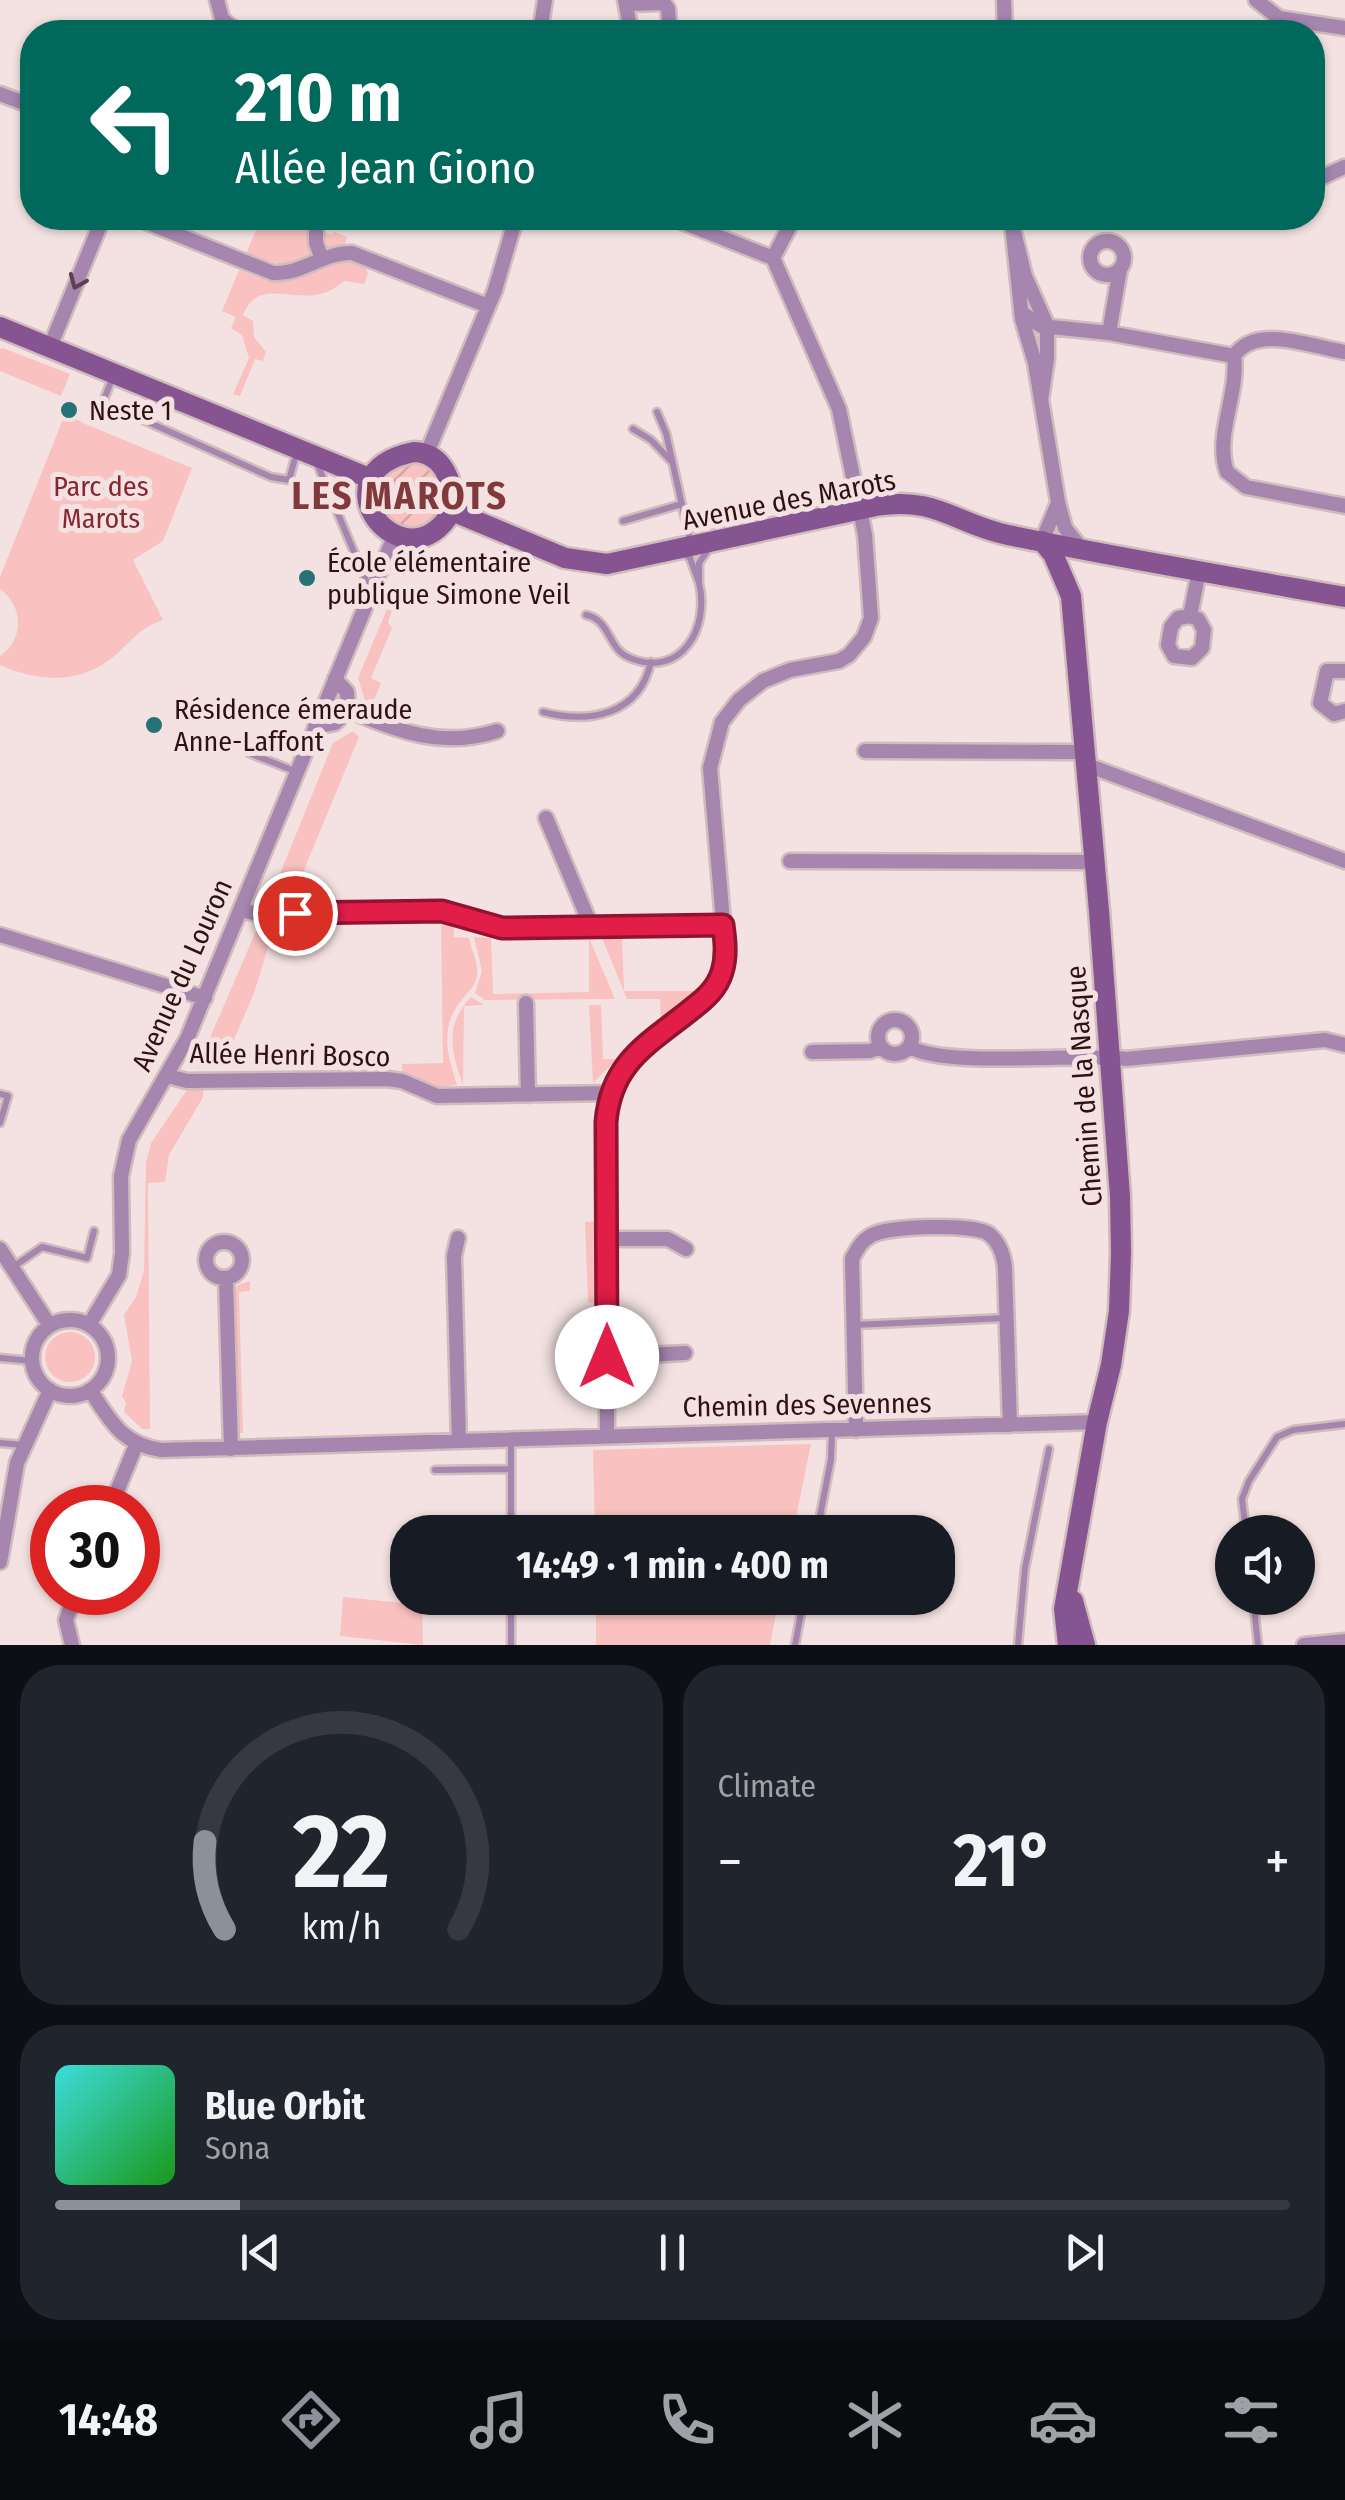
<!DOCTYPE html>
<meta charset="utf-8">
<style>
:root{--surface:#171b24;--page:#20242c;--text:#f1f3f6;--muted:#9ea1a6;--line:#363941;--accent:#8c9099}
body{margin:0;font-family:"Fira Sans Condensed",sans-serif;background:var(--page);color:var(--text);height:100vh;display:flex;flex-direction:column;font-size:38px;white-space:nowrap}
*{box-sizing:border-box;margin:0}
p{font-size:32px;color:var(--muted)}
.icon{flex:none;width:55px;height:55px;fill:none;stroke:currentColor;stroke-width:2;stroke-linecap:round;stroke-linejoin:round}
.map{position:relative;height:1645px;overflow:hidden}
.details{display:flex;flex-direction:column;gap:20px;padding:20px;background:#0d0f14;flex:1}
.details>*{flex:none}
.banner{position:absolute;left:20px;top:20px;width:1305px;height:210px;border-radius:40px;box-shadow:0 2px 8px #0004;background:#00695c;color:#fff;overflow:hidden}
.controls{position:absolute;left:1215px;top:1515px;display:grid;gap:20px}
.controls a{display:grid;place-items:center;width:100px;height:100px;border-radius:50%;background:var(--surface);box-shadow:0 2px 8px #0004;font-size:50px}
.speed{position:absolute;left:30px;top:1485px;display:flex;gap:20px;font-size:50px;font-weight:700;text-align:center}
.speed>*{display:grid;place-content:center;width:130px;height:130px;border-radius:50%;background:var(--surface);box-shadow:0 2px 8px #0004;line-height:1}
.speed .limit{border:15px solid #d22;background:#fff;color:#111}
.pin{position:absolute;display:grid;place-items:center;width:85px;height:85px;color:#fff;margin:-42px;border:5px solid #fff;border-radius:50%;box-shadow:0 2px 10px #0007}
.me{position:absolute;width:110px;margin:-55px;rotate:0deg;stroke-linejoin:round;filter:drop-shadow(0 0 8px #0008)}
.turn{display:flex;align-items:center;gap:35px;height:210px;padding:0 50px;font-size:45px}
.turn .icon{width:130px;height:130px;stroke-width:2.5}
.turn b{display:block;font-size:70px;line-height:85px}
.big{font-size:75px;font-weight:700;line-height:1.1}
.details .widget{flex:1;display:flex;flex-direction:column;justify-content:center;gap:15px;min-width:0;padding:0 35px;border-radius:40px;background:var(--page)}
.details .dial{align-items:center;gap:0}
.dial svg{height:260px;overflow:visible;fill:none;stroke:var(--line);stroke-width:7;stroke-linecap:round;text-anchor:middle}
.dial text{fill:var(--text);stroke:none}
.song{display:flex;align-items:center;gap:30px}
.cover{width:120px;height:120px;border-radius:15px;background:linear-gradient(135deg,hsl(180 70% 55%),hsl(120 70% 35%))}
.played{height:10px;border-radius:5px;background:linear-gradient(90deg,var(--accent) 15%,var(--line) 15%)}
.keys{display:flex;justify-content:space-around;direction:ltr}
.heat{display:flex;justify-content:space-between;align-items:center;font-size:55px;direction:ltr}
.details .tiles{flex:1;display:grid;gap:20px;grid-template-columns:1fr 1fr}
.widget:last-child{grid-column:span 2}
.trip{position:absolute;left:390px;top:1515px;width:565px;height:100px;border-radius:40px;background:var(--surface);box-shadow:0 2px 8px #0004;font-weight:700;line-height:100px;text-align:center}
.tabs{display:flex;height:160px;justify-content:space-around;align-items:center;background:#090b0e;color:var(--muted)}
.tabs .icon{width:70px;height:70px}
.tabs .selected{color:var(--accent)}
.tabs b{font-size:45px;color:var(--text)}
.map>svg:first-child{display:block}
.green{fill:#f9c1c0}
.garden{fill:url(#garden-furrows)}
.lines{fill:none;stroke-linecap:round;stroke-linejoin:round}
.lane-casing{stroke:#d1bcbd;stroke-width:11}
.street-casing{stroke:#d1bcbd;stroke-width:19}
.secondary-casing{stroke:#d1bcbd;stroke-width:25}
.lane{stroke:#a685af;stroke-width:6}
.street{stroke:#a685af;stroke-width:14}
.secondary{stroke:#855491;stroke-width:20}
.oneway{stroke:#5f3f51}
.route-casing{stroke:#92132f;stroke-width:25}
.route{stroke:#e11d48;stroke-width:18}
.poi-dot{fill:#277276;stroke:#f4e2e2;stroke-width:4}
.labels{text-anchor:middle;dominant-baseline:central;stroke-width:10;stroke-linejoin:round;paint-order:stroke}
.poi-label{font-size:28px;fill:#301113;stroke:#f4e2e2;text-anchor:start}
.park-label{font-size:28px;fill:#86262f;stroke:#f4e2e2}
.street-label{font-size:28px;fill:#301113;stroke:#f4e2e2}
.district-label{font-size:38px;font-weight:bold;letter-spacing:2.5px;fill:#82393c;stroke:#f4e2e2}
</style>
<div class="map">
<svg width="1345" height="1645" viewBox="0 0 1345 1645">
<defs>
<pattern id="garden-furrows" width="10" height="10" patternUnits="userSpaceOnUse" patternTransform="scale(2.5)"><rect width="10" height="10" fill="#f9c1c0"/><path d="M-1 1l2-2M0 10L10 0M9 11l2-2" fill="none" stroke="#d6a5a4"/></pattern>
</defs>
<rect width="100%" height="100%" fill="#f4e2e2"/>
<path class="green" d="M 261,218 L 289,218 L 332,235 L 334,232 L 347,237 L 345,244 L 282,265 L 246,254 Z
M 350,259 L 364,263 L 368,274 L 364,284 L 344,281 C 306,317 261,269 243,315 L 253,321 L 254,337 L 266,352 L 263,361 L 255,359 L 240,396 L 233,394 L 249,358 L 242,335 L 231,328 L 236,317 L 222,311 L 239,270 C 306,299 295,266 350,259 Z
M 3,348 L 70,374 L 61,396 L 0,371 L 0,349 Z
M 69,404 L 74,406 L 70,416 L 85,424 L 192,468 L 163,541 L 133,560 L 163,620 C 144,626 133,638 119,652 C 84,685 41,683 0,665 L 0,656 C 24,639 24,607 0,589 L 0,577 Z
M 387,609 L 392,611 L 388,622 L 392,628 L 371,678 L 381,683 L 369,713 L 358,678 Z
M 353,731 L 359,737 L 292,899 L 269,901 L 333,743 Z
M 441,920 L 454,921 L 454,937 L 469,938 C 471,950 479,963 477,976 C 475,987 466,994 460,1002 C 439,1030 448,1055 457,1085 L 447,1086 L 447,1089 L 431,1088 L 402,1074 L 402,1064 L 443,1063 Z
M 276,922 L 254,993 L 222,1067 L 197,1068 L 259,924 Z
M 474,937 L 491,938 L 493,994 L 589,992 L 589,938 L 615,999 L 485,1000 L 475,993 L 482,971 Z
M 602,938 L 622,938 L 624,991 L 692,991 L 697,996 L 661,1026 L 660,999 L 627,999 Z
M 471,997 L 484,1005 L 464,1006 L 463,1085 C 451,1050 444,1026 471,997 Z
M 589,1005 L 601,1005 L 603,1059 L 617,1059 L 593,1083 Z
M 187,1090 L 203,1090 L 203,1097 L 169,1155 L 165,1182 L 148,1183 L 150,1429 L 142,1429 L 124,1412 L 126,1403 L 122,1396 L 132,1361 L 124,1315 L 136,1297 L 144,1271 L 146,1163 L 151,1143 Z
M 596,1214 L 599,1214 L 600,1332 L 596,1332 L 596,1303 L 588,1302 L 585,1222 L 596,1221 Z
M 250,1281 L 250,1291 L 239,1292 L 243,1433 L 236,1433 L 233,1292 L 238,1285 Z
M45 1357a25 25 0 1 1 50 0a25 25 0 1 1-50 0Z
M 811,1444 L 793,1532 L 595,1532 L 593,1450 Z
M 343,1597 L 422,1605 L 423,1645 L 340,1636 Z
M 596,1598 L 779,1598 L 770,1645 L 596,1645 Z"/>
<path class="garden" d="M378 495a33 33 0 1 1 66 0a33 33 0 1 1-66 0Z"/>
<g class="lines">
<g class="lane-casing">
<path id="lane" d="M 112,379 L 103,402 L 271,477 L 289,480 L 297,451
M 657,412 L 666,433 L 690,541
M 633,429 L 651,440 L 672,462
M 316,461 L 369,588
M 623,521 L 682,504
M 682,552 L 690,558 L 699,583 L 699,563 L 710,547
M 586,615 C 611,620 607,649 630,658 C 681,679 710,628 699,583
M 543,712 C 590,724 639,715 651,662
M 249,753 L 297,772
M 0,1094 L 8,1096 L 0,1123
M 13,1267 L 42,1247 L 87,1258 L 94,1231
M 854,1325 L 1006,1318
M 0,1358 L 32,1361
M 511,1440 L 511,1532
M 0,1443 L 23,1445
M 435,1470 L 511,1469
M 817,1532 L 831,1459 L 832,1432
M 1246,1532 L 1242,1499 L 1249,1481 L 1277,1437 L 1293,1430 L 1345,1424
M 511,1598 L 511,1645
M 1253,1598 L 1258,1645
M 795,1645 L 804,1598
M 1018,1645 L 1025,1568 L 1049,1449"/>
</g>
<g class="street-casing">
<path id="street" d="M 217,0 L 222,19 L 238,32
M 625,0 L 631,32
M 1004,0 L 1005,32
M 1256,0 L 1279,18 L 1345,28
M 628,4 L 664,3 L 668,9 L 670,32
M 540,32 L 545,0
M 1276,32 L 1279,18
M 0,94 L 32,106
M 1312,182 L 1344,167
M 136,218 L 273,273 C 301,275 324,252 352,253 L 488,306
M 316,228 L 316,243 L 322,259
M1090 258a17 17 0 1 1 34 0a17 17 0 1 1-34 0Z
M 773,258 L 794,218
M 1021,312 L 1041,326 L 1109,333 L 1234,356 C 1239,394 1214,436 1227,472 L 1246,487 L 1345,506
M 1109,333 L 1120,269
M 50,347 L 103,218
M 1234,356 C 1256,323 1312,347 1345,352
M 1041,400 L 1047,359 L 1047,325 L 1025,276 L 1012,224 L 1022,319 L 1035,363 L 1058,502 L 1065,528 L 1081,548
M 427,453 L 495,290 L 516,218
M 1042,541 L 1058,503
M 1190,616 L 1178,618 L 1171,627 L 1168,645 L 1174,656 L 1192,658 L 1202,648 L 1204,630 L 1198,619 L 1190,616 L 1199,571
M 1345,671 L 1327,671 L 1320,703 L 1334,714 L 1345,711
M 348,710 C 398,731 442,749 497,731
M 315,727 L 335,723 L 348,710 L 347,692 L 335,679
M 865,751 L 1085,752
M 1087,765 L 1345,861
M 546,818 L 591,926
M 790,861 L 1095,862
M 241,910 L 258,914 L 442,911 L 502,928 L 723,925
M 0,935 L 205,998
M 526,1003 L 528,1095
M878 1037a17 17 0 1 1 34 0a17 17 0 1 1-34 0Z
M 910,1047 C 946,1068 1074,1053 1126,1059 L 1325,1040 L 1345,1045
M 812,1052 L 870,1051 L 881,1047
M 168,1076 L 187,1081 L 387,1079 L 402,1081 L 437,1096 L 610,1093
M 458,1238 L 454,1256 L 459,1441
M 608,1239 L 668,1239 L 686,1249
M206 1260a18 18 0 1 1 36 0a18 18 0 1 1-36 0Z
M 0,1249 L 50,1326
M 226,1279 L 231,1449
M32 1358a38 38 0 1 1 76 0a38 38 0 1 1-76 0Z
M 89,1325 L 119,1275 L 122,1253 L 121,1176 L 129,1140 L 187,1039 L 394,537
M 607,1357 L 685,1353
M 90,1390 C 111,1421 121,1444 161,1450 L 1097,1422
M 856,1430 L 852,1259 C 857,1249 862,1240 872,1235 C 888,1226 974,1223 989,1234 C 1000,1243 1004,1256 1005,1269 L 1010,1425
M 607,1435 L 607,1106 C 623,1031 725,1023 725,945 L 710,768 L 722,722 L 739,700 L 763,681 L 790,670 L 839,661 L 849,655 L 864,637 L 871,618 L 865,535 L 839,409 L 773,258 L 672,218
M 110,1508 L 136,1445
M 0,1562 L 17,1463 L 50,1390
M 72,1645 L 66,1620 L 76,1592
M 1304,1645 L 1345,1641"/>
</g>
<g class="secondary-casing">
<path id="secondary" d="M 0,327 L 369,478
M 414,452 C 444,453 455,484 452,511 C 405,591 310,473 414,452 Z
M 452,511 L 565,558 L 607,564 L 876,506 C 937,496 955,524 1008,535 C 1120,558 1232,577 1345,597
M 1042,541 L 1053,554 L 1071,596 L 1099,911 L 1120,1196 L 1121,1253 L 1119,1311 L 1111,1365 L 1097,1422 L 1064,1609 L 1068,1645
M 1073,1601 L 1085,1645"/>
</g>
<use href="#lane" class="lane"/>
<use href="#street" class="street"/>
<use href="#secondary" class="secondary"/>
</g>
<defs><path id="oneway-chevron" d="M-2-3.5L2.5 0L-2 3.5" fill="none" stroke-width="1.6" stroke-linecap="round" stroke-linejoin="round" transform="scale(2.5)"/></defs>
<use class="oneway" href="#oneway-chevron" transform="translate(77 282) rotate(113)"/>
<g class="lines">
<g class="route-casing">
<path id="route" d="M 295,913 L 442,911 L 502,928 L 723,925 C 725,940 727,956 722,972 C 717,988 706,998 693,1008 C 650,1043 611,1061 606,1122 L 607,1357"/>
</g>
<use href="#route" class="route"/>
</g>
<g class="poi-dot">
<circle cx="69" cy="410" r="10"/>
<circle cx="307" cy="578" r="10"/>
<circle cx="154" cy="725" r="10"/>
</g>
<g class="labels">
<g class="poi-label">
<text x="89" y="410">Neste 1</text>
<text x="327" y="562">École élémentaire<tspan x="327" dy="32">publique Simone Veil</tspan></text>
<text x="174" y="709">Résidence émeraude<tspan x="174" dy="32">Anne-Laffont</tspan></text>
</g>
<g class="park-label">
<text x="101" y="486">Parc des<tspan x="101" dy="32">Marots</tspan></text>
</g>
<g class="street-label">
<text transform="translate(789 500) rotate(-11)">Avenue des Marots</text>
<text transform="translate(182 975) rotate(-66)">Avenue du Louron</text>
<text transform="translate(290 1055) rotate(1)">Allée Henri Bosco</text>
<text transform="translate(1084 1086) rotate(-94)">Chemin de la Nasque</text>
<text transform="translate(807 1405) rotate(-1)">Chemin des Sevennes</text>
</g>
<g class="district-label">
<text x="400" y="496">LES MAROTS</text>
</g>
</g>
</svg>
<div class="controls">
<a><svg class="icon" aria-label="sound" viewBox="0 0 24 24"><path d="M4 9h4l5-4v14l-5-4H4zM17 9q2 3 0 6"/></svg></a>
</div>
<div class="speed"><div class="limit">30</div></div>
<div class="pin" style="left:295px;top:913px;background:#d93025"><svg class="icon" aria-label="arrive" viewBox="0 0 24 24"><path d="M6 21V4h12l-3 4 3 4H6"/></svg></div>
<svg class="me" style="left:607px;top:1357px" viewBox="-20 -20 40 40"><circle r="19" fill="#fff"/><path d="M0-13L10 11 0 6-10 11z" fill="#e11d48"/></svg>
<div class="trip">14:49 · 1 min · 400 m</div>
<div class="banner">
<div class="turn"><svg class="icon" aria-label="left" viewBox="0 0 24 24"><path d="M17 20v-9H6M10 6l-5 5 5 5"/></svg><div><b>210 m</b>Allée Jean Giono</div></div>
</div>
</div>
<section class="details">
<div class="tiles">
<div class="widget dial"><svg viewBox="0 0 100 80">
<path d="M14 69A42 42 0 1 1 86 69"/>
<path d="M14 69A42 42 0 0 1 8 42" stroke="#8c9099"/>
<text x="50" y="56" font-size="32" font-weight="700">22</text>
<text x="50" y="72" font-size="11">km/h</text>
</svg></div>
<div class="widget"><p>Climate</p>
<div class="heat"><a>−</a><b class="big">21°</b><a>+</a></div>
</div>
<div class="widget">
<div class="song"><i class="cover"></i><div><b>Blue Orbit</b><p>Sona</p></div></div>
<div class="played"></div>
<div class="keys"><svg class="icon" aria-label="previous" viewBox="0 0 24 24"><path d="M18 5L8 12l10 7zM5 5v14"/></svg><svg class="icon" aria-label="pause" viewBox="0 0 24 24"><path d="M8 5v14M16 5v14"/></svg><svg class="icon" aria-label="next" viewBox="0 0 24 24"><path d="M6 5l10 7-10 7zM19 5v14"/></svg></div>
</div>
</div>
</section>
<nav class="tabs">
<b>14:48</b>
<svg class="icon selected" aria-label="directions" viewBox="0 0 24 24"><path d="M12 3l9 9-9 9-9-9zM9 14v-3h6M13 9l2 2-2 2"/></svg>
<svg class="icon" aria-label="music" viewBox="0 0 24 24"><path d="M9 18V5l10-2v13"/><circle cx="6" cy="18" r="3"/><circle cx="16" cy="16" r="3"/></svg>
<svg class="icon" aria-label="phone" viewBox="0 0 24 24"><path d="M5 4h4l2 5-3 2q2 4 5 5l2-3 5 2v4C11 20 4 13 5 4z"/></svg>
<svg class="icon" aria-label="climate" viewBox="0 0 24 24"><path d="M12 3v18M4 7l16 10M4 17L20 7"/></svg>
<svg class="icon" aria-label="car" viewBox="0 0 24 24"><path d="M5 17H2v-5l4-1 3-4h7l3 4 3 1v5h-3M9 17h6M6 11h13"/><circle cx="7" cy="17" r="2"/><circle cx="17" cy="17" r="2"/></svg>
<svg class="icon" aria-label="filters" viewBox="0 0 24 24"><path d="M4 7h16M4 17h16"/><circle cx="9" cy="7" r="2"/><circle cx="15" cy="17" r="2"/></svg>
</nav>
